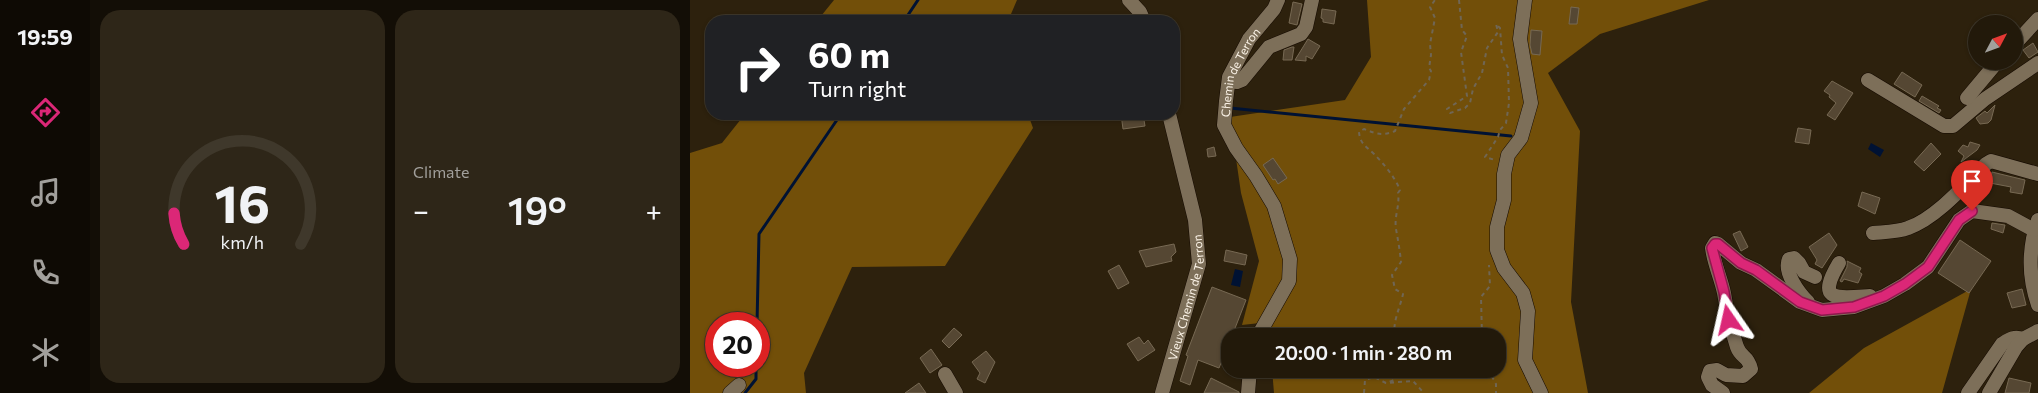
<!DOCTYPE html>
<meta charset="utf-8">
<style>
:root{--surface:#22190a;--page:#2e2618;--text:#f1f3f6;--muted:#a2a09c;--line:#3f382b;--accent:#db2777}
body{margin:0;font-family:Commissioner,sans-serif;background:var(--page);color:var(--text);height:100vh;display:flex;flex-direction:column;font-size:19px;white-space:nowrap}
*{box-sizing:border-box;margin:0}
p{font-size:16px;color:var(--muted)}
.icon{flex:none;width:28px;height:28px;fill:none;stroke:currentColor;stroke-width:2;stroke-linecap:round;stroke-linejoin:round}
.map{position:relative;flex:1;overflow:hidden}
.details{display:flex;flex-direction:column;gap:10px;padding:10px;background:#130e06;width:600px}
.details>*{flex:none}
.guide{position:absolute;left:15px;top:15px;width:475px;height:105px;border-radius:20px;box-shadow:0 1px 4px #0004,0 0 0 1px var(--line);background:#202124;color:#fff;overflow:hidden}
.needle{width:32px;rotate:49deg}
.tools{position:absolute;left:1278px;top:15px;display:grid;gap:10px}
.tools a{display:grid;place-items:center;width:55px;height:55px;border-radius:50%;background:var(--surface);box-shadow:0 1px 4px #0004,0 0 0 1px var(--line);font-size:25px}
.speed{position:absolute;left:15px;top:312px;display:flex;gap:10px;font-size:25px;font-weight:700;text-align:center}
.speed>*{display:grid;place-content:center;width:65px;height:65px;border-radius:50%;background:var(--surface);box-shadow:0 1px 4px #0004,0 0 0 1px var(--line);line-height:1}
.speed .limit{border:8px solid #d22;background:#fff;color:#111}
.pin{position:absolute;display:grid;place-items:center;width:42px;height:42px;color:#fff;margin:-51px -21px;border-radius:50% 50% 50% 0;rotate:-45deg;box-shadow:0 0 5px #0007}
.pin .icon{rotate:45deg}
.me{position:absolute;width:55px;margin:-28px;rotate:349deg;stroke-linejoin:round;filter:drop-shadow(0 0 4px #0008)}
.turn{display:flex;align-items:center;gap:18px;height:105px;padding:0 20px;font-size:22px}
.turn .icon{width:65px;height:65px;stroke-width:2.5}
.turn b{display:block;font-size:35px;line-height:42px}
.big{font-size:38px;font-weight:600;line-height:1.1}
.details .widget{flex:1;display:flex;flex-direction:column;justify-content:center;gap:8px;min-width:0;padding:0 18px;border-radius:20px;background:var(--page)}
.details .dial{align-items:center;gap:0}
.dial svg{height:130px;overflow:visible;fill:none;stroke:var(--line);stroke-width:7;stroke-linecap:round;text-anchor:middle}
.dial text{fill:var(--text);stroke:none}
.heat{display:flex;justify-content:space-between;align-items:center;font-size:28px;direction:ltr}
.details .tiles{flex:1;display:grid;gap:10px;grid-template-columns:repeat(2,1fr)}
.trip{position:absolute;left:531px;top:328px;width:285px;height:50px;border-radius:20px;background:var(--surface);box-shadow:0 1px 4px #0004,0 0 0 1px var(--line);font-weight:600;line-height:50px;text-align:center}
main{display:flex;flex:1;min-height:0}
.tabs{display:flex;flex-direction:column;width:90px;justify-content:space-around;align-items:center;background:#0e0a04;color:var(--muted)}
.tabs .icon{width:35px;height:35px}
.tabs .active{color:var(--accent)}
.tabs b{font-size:22px;color:var(--text)}
.map>svg:first-child{display:block}
.forest{fill:#724f09;fill-rule:evenodd}
.water{fill:#001233}
.lines{fill:none;stroke-linecap:round;stroke-linejoin:round}
.stream{stroke:#001233;stroke-width:3}
.building{fill:#554733;stroke:#776953}
.minor-casing{stroke:#150a00;stroke-width:15}
.path{stroke:#706654;stroke-width:2;stroke-dasharray:4 4;stroke-linecap:butt}
.minor{stroke:#7d6f59;stroke-width:14}
.route-casing{stroke:#8e194d;stroke-width:12}
.route{stroke:#db2777;stroke-width:9}
.labels{text-anchor:middle;dominant-baseline:central;stroke-width:5;stroke-linejoin:round;paint-order:stroke}
.street-label{font-size:12px;fill:#faf2e6;stroke:#2d210d}
</style>
<main>
<nav class="tabs">
<b>19:59</b>
<svg class="icon active" aria-label="directions" viewBox="0 0 24 24"><path d="M12 3l9 9-9 9-9-9zM9 14v-3h6M13 9l2 2-2 2"/></svg>
<svg class="icon" aria-label="music" viewBox="0 0 24 24"><path d="M9 18V5l10-2v13"/><circle cx="6" cy="18" r="3"/><circle cx="16" cy="16" r="3"/></svg>
<svg class="icon" aria-label="phone" viewBox="0 0 24 24"><path d="M5 4h4l2 5-3 2q2 4 5 5l2-3 5 2v4C11 20 4 13 5 4z"/></svg>
<svg class="icon" aria-label="climate" viewBox="0 0 24 24"><path d="M12 3v18M4 7l16 10M4 17L20 7"/></svg>
</nav>
<section class="details">
<div class="tiles">
<div class="widget dial"><svg viewBox="0 0 100 80">
<path d="M14 69A42 42 0 1 1 86 69"/>
<path d="M14 69A42 42 0 0 1 8 50" stroke="#db2777"/>
<text x="50" y="56" font-size="32" font-weight="700">16</text>
<text x="50" y="72" font-size="11">km/h</text>
</svg></div>
<div class="widget"><p>Climate</p>
<div class="heat"><a>−</a><b class="big">19°</b><a>+</a></div>
</div>
</div>
</section>
<div class="map">
<svg width="1348" height="393" viewBox="0 0 1348 393">
<rect width="100%" height="100%" fill="#2d210d"/>
<path class="forest" d="M 144,0 L 327,0 L 318,21 L 127,21 Z
M 677,0 L 1019,0 L 910,34 L 858,73 L 890,131 L 881,302 L 898,393 L 584,393 L 582,369 L 808,369 L 808,336 L 580,336 L 579,322 L 552,325 L 569,261 L 551,193 L 540,117 L 655,100 L 681,57 Z
M 55,114 L 338,114 L 343,128 L 255,266 L 162,267 L 114,373 L 116,393 L 0,393 L 0,153 L 32,143 ZM 26,324 L 69,324 L 69,366 L 26,366 Z
M 1281,289 L 1252,393 L 1119,393 L 1174,348 Z"/>
<path class="water" d="M 1181,143 L 1194,150 L 1190,157 L 1178,149 Z
M 545,269 L 553,271 L 550,287 L 541,285 Z"/>
<g class="lines">
<path class="stream" d="M 214,21 L 228,0
M 540,108 L 821,136
M 67,324 L 69,234 L 151,114
M 55,393 L 66,379 L 66,366"/>
</g>
<path class="building" d="M 603,2 L 612,4 L 607,25 L 599,23 Z
M 881,7 L 889,8 L 887,24 L 879,24 Z
M 632,9 L 646,11 L 644,24 L 633,22 L 633,19 L 631,18 Z
M 841,30 L 852,31 L 850,55 L 842,54 L 840,45 Z
M 618,39 L 630,46 L 622,59 L 616,56 L 616,61 L 605,60 Z
M 1343,43 L 1348,52 L 1339,58 L 1333,50 Z
M 602,47 L 604,47 L 602,60 L 593,60 L 594,50 Z
M 1212,72 L 1232,85 L 1225,97 L 1204,84 Z
M 1142,81 L 1163,93 L 1145,120 L 1137,115 L 1146,103 L 1139,97 L 1140,95 L 1134,91 Z
M 1232,96 L 1249,106 L 1247,108 L 1251,110 L 1249,113 L 1229,101 Z
M 1305,105 L 1301,120 L 1298,123 L 1290,124 L 1286,118 L 1295,111 L 1297,113 Z
M 431,114 L 453,114 L 455,126 L 433,129 Z
M 1108,128 L 1121,130 L 1119,144 L 1105,142 Z
M 1280,142 L 1290,145 L 1287,150 L 1271,162 L 1274,156 L 1268,151 L 1273,145 L 1278,147 Z
M 1241,143 L 1251,154 L 1234,171 L 1224,162 Z
M 524,147 L 526,156 L 518,157 L 517,149 Z
M 583,158 L 597,178 L 588,184 L 585,179 L 583,180 L 573,165 Z
M 1302,172 L 1335,180 L 1332,194 L 1320,192 L 1321,187 L 1300,183 Z
M 1172,192 L 1190,198 L 1185,214 L 1168,206 Z
M 1302,223 L 1315,225 L 1313,233 L 1301,229 Z
M 1050,231 L 1058,247 L 1051,251 L 1043,234 Z
M 1139,233 L 1147,245 L 1132,268 L 1125,264 L 1127,260 L 1119,247 Z
M 1270,240 L 1301,261 L 1279,293 L 1248,273 Z
M 484,244 L 486,252 L 481,257 L 482,261 L 456,267 L 449,251 Z
M 536,250 L 557,255 L 555,265 L 534,261 Z
M 1157,261 L 1171,268 L 1169,272 L 1172,274 L 1168,283 L 1154,279 L 1152,282 L 1150,281 L 1157,267 Z
M 429,265 L 439,283 L 428,289 L 418,271 Z
M 522,287 L 556,300 L 542,336 L 540,336 L 540,341 L 529,368 L 508,360 L 500,385 L 490,381 L 498,356 L 496,355 Z
M 1332,289 L 1336,305 L 1322,308 L 1317,293 Z
M 264,328 L 272,335 L 259,348 L 252,341 Z
M 449,337 L 454,344 L 458,340 L 465,350 L 448,361 L 437,344 Z
M 241,349 L 252,365 L 240,373 L 230,358 Z
M 296,351 L 305,362 L 295,383 L 287,379 L 290,373 L 282,362 Z
M 521,378 L 549,392 L 549,393 L 514,393 Z
M 1319,378 L 1341,383 L 1339,393 L 1315,393 Z
M 229,383 L 236,393 L 215,393 Z"/>
<g class="lines">
<g class="minor-casing">
<g id="minor">
<path d="M 439,0 L 450,12 L 454,21"/>
<path d="M 835,0 L 830,39 L 841,103 L 831,138 L 818,155 L 814,174 L 814,200 L 807,227 L 807,250 L 814,268 L 833,293 L 838,311 L 835,360 L 851,393"/>
<path d="M 1324,45 L 1348,19"/>
<path d="M 1178,80 L 1254,126 L 1263,126 L 1295,99 L 1348,63"/>
<path d="M 539,81 L 547,82 L 552,80 L 579,47 L 611,34 L 616,27 L 622,0"/>
<path d="M 1277,98 L 1308,61"/>
<path d="M 1348,220 C 1338,249 1338,276 1348,305"/>
<path d="M 1183,233 C 1194,232 1208,232 1218,228 C 1245,219 1275,185 1296,164 L 1301,161 L 1348,174"/>
<path d="M 1149,263 C 1125,303 1148,298 1180,296"/>
<path d="M 1118,302 C 1109,293 1093,272 1099,259 L 1104,258 L 1109,263 L 1114,272 L 1125,277"/>
<path id="s1" d="M 568,336 L 599,281 L 600,259 L 584,206 L 566,176 L 546,148 L 534,125 L 536,101 L 539,77 L 559,39 L 584,9 L 588,0"/>
<path d="M 255,374 L 266,393"/>
<path d="M 40,393 L 49,385"/>
<path id="s2" d="M 472,393 L 509,264 L 505,220 L 479,114"/>
<path d="M 558,393 L 560,369"/>
<path d="M 1033,393 L 1022,385 L 1018,377 L 1020,371 L 1027,370 L 1036,375 L 1053,376 L 1061,369 C 1058,355 1051,358 1047,347 C 1041,329 1037,312 1034,293 C 1031,278 1024,264 1022,248 L 1025,243 L 1028,244 L 1051,263 L 1066,270 L 1110,302 L 1132,310 L 1164,307 L 1194,296 L 1215,284 L 1238,267 L 1269,220 L 1282,211 L 1318,216 L 1344,230"/>
<path d="M 1278,393 L 1312,344 C 1320,339 1324,336 1333,339"/>
<path d="M 1299,393 L 1326,347 L 1333,339 L 1348,331"/>
</g>
</g>
<path class="path" d="M 769,0 L 772,30 L 777,36 L 771,52 L 777,96 L 757,109 L 760,113 L 775,108 L 780,103 L 783,89 L 792,73 L 797,48 L 808,32 L 806,24 L 810,28 L 812,55 L 818,68 L 819,103 L 816,123 L 810,130 L 808,137 L 795,157 L 805,160
M 705,336 C 702,323 710,308 713,294 L 705,289 L 702,275 L 711,262 C 710,251 708,240 706,229 C 704,216 710,206 708,193 L 710,190 C 705,177 693,163 684,154 C 676,146 670,144 669,132 L 674,129 C 686,134 693,136 705,131 L 714,109 L 739,80 L 741,71 L 739,68 L 741,55 L 740,44 L 745,18 L 740,7 L 745,0
M 792,336 L 791,297 L 800,286 L 799,265
M 695,369 L 697,376 L 704,380 L 699,382
M 798,369 L 806,384 L 806,393
M 674,393 L 675,380 L 684,377 L 696,383 L 723,381 L 734,393"/>
<use href="#minor" class="minor"/>
</g>
<g class="lines">
<g class="route-casing">
<path id="route" d="M 1039,320 L 1034,292 L 1022,248 L 1025,244 L 1028,244 L 1051,263 L 1066,270 L 1110,302 L 1132,310 L 1164,307 L 1194,296 L 1215,284 L 1238,267 L 1269,220 L 1282,211"/>
</g>
<use href="#route" class="route"/>
</g>
<g class="labels">
<g class="street-label">
<text stroke="none"><textPath href="#s1" startOffset="292">Chemin de Terron</textPath></text>
<text stroke="none"><textPath href="#s2" startOffset="99">Vieux Chemin de Terron</textPath></text>
</g>
</g>
</svg>
<div class="tools">
<a><svg class="needle" viewBox="-14 -14 28 28"><path d="M0-13l5 13h-10z" fill="#e53935"/><path d="M0 13l5-13h-10z" fill="#a2a09c"/></svg></a>
</div>
<div class="speed"><div class="limit">20</div></div>
<div class="pin" style="left:1282px;top:211px;background:#d93025"><svg class="icon" aria-label="arrive" viewBox="0 0 24 24"><path d="M6 21V4h12l-3 4 3 4H6"/></svg></div>
<svg class="me" style="left:1039px;top:320px" viewBox="-20 -20 40 40"><path d="M0-17L14 15 0 8-14 15z" fill="#db2777" stroke="#fff" stroke-width="4"/></svg>
<div class="trip">20:00 · 1 min · 280 m</div>
<div class="guide">
<div class="turn"><svg class="icon" aria-label="right" viewBox="0 0 24 24"><path d="M7 20v-9h11M14 6l5 5-5 5"/></svg><div><b>60 m</b>Turn right</div></div>
</div>
</div>
</main>
